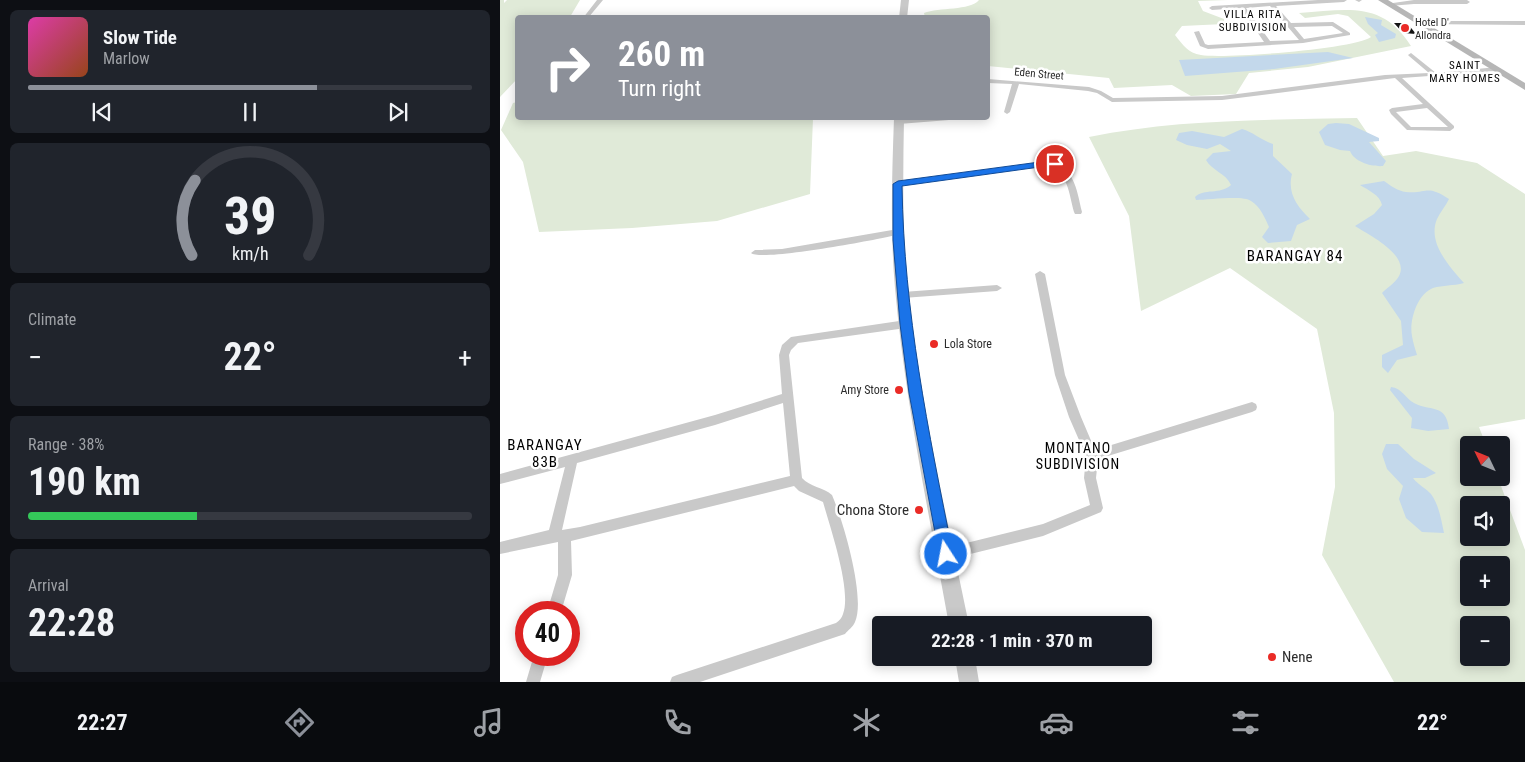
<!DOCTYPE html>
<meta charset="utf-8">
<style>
:root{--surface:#171b24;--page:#20242c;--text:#f1f3f6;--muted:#9ea1a6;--line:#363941;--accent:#8c9099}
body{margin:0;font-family:"Roboto Condensed",sans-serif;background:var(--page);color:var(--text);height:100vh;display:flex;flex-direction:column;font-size:19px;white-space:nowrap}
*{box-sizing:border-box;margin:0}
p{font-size:16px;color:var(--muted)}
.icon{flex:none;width:28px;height:28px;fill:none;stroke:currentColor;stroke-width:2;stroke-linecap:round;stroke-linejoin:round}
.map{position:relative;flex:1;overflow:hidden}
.side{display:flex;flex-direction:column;gap:10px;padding:10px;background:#0d0f14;width:500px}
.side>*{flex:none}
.guide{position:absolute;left:15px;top:15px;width:475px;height:105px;border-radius:5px;box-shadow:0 2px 12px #0003;background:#8c9099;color:#fff;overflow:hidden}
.needle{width:32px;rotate:313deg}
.buttons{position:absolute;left:960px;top:436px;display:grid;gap:10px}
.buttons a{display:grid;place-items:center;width:50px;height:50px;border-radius:5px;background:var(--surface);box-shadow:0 2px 12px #0003;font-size:25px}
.speed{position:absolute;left:15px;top:601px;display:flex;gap:10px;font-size:25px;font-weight:700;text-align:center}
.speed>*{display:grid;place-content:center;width:65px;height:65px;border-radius:50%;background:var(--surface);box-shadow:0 2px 12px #0003;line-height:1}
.speed .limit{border:8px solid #d22;background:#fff;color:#111}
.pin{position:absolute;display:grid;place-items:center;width:42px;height:42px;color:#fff;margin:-21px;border:2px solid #fff;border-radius:50%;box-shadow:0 1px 5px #0007}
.me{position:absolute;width:55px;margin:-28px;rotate:349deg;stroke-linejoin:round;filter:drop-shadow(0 0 4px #0008)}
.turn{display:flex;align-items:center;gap:18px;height:105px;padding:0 20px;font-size:22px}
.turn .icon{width:65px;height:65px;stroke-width:2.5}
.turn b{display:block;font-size:35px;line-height:42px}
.big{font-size:38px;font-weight:700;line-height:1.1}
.side .tile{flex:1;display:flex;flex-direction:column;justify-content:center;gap:8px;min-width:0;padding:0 18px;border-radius:8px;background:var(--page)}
.side .dial{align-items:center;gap:0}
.dial svg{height:130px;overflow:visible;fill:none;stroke:var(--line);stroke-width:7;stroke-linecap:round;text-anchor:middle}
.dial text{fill:var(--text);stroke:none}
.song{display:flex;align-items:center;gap:15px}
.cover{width:60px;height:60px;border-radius:8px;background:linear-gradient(135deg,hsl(320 70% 55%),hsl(20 70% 35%))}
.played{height:5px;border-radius:2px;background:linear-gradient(90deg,var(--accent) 65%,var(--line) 65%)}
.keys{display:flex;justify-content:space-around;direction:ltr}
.heat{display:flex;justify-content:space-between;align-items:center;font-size:28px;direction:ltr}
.charge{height:8px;border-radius:4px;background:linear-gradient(90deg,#34c759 38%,var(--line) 0)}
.trip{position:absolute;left:372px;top:616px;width:280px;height:50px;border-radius:5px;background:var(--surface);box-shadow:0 2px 12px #0003;font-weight:700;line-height:50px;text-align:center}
.tabs{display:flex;height:80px;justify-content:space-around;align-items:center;background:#090b0e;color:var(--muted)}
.tabs .icon{width:35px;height:35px}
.tabs .on{color:var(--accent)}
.tabs b{font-size:22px;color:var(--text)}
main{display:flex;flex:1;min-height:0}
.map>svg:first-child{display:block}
.green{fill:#e0ead8;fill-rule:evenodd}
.water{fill:#c3d8eb}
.building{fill:#131313}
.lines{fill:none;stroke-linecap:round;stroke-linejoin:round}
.minor{fill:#c9c9c9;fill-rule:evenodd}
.tertiary{fill:#c9c9c9;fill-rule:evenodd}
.secondary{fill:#b6b6b6;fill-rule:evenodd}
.route{fill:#1a73e8;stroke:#114b97}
.poi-dot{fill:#ea2b26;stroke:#fff;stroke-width:2}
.labels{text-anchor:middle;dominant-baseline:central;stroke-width:5;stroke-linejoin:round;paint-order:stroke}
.far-neighbourhood-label{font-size:11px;letter-spacing:1px;fill:#000;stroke:#fff}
.far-poi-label{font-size:11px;fill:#2c2c2c;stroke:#fff;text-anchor:start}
.far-street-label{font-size:11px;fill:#2c2c2c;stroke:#fff}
.poi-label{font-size:12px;fill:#2c2c2c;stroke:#fff;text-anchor:start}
.neighbourhood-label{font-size:14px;letter-spacing:1px;fill:#000;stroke:#fff}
.quarter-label{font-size:15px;letter-spacing:1px;fill:#000;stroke:#fff}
.near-poi-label{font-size:15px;fill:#2c2c2c;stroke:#fff;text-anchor:end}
</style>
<main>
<section class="side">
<div class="tile">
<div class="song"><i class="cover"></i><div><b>Slow Tide</b><p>Marlow</p></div></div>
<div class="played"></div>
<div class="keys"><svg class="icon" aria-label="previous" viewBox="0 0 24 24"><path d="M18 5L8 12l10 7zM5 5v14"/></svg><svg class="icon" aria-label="pause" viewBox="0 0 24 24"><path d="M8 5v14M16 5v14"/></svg><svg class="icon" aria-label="next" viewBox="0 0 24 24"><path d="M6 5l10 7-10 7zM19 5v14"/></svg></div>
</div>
<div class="tile dial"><svg viewBox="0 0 100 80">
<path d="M14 69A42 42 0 1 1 86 69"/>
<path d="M14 69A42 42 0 0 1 16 23" stroke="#8c9099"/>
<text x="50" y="56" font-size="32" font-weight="700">39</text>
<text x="50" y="72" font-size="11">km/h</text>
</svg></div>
<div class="tile"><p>Climate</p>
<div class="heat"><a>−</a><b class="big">22°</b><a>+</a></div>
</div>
<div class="tile"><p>Range · 38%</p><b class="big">190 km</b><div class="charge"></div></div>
<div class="tile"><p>Arrival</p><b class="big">22:28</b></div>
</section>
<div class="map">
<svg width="1025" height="682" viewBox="0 0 1025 682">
<rect width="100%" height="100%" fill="#fff"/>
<path class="green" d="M 0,0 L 4,0 L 4,3 L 7,0 L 80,0 L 70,17 L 18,18 L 17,79 L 0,97 Z
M 479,0 L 728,0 L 698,1 L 703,11 L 724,19 L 724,24 L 682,26 L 675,35 C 683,45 688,53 701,55 C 724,59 856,49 871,37 L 848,16 L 838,14 L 805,18 L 799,13 C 847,10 882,0 911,46 L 808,67 L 749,73 L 736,94 L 691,96 L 672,85 L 614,88 L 609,78 L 488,66 L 488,18 L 425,17 L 424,13 C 439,7 470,11 479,0 Z
M 17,102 L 18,118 L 313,118 L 310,194 L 217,221 L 132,228 L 39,232 L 23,162 L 1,130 L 13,103 Z
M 857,118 L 883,156 L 916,151 L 977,163 L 1025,194 L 1025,419 L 979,427 L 986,445 L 969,445 L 969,478 L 998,478 L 1025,550 L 1025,682 L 894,682 L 822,555 L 835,487 L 834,413 L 817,329 L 730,268 L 641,311 L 629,216 L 589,137 C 676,119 767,120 857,118 ZM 969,505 L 1001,505 L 1001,538 L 969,538 ZM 969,565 L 1001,565 L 1001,598 L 969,598 ZM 969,625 L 1001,625 L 1001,658 L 969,658 Z"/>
<path class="water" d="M 865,17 L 882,20 L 881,25 L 896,34 L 895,38 L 879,42 L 875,35 L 878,33 L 868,24 Z
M 828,52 L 853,58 L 774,69 L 685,76 L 679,60 Z
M 836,123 L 849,124 L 879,138 L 879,141 L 869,142 L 886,161 L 883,166 C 872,167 854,162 850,151 L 840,150 L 825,145 L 819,132 L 828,124 Z
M 742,129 C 753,132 761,140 773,144 L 773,156 L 792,174 C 787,193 797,206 810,219 L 797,225 L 791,241 L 768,243 L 762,237 L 769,227 C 765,218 760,206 751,201 C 743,195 708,200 696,200 L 695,197 C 704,188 720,195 731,185 C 726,173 712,171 706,160 L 713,153 L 731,151 L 720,144 L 707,149 L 687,145 L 676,140 L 679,133 L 692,131 L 724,137 Z
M 884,181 C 891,186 898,191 906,192 C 928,194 926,184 949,199 C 946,206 940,212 937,219 C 927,243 950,267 964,283 C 953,286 943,285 933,288 C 917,294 909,321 912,336 C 913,342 915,349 917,355 L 897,360 L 888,373 L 882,367 L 882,355 L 903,345 L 901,321 L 882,293 C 887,288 896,282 899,276 C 910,255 869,235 855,226 L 874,214 L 882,205 C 880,195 868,190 860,185 Z
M 891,387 C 902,388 905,398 914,403 C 931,412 946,403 949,429 L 928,431 L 911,428 L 912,418 L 890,390 Z
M 886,444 L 898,444 L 914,459 L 936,473 L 925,478 L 913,478 C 918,485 926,488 931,494 C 939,505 941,519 944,533 L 922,532 L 906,518 L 899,499 L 903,486 L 887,469 L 882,454 Z"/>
<path class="building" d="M 894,23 L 907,23 L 916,34 L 903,33 Z"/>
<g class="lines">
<path class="minor" d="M 97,0 L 103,0 L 88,18 L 83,18 Z
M 818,0 L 847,0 L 844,2 L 776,6 L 791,23 L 833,22 L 850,33 L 850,35 L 803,43 L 708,49 L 700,46 L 694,32 L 699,31 L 705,44 L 708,45 L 764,42 L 741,8 L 712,10 L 709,8 L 712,6 ZM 770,6 L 799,40 L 770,41 L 746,8 ZM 832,26 L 843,33 L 804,39 L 794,27 Z
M 855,0 L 862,0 L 859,2 Z
M 914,0 L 967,0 L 970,2 L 967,4 L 914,4 L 889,6 L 886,4 Z
M 921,21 L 1025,21 L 1025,25 L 919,24 L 918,23 Z
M 911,53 L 936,73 L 997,67 L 1000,69 L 997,71 L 902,78 L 954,126 L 954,128 L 950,131 L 907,130 L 891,114 L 889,110 L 892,108 L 923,104 L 895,78 L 722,100 L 612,102 L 597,93 L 588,91 L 519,84 L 510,112 L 507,114 L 504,112 L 512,84 L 488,83 L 488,79 L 589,87 L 601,91 L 613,98 L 722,96 L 885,75 L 929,73 L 909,56 L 908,55 ZM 927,108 L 948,127 L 911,127 L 896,112 Z
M 429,118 L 452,118 L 449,120 L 399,124 L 396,122 L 399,120 Z
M 547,161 C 575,168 576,187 582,212 L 581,214 L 575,214 L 574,212 C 569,194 568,171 547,165 L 398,186 L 394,184 L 398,182 Z
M 398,229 L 402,232 L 401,234 C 381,239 261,262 251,253 L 255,250 L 282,249 Z
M 540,271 L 545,274 L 565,375 L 581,417 L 595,450 L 752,402 L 756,404 L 757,407 L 756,410 L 752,412 L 598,459 L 596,478 L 603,508 L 601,512 L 543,536 L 446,560 L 441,559 L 440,554 L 441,549 L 446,548 L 543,524 L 590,505 L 584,478 L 586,456 L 569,417 L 555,375 L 535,274 Z
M 497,285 L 502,288 L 497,291 L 403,298 L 398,295 L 403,292 Z
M 406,320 L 411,324 L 406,328 L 298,343 L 291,350 L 289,355 L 302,478 C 310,487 323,487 332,495 C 343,520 366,598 355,622 C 353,627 348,630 345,634 L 200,682 L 170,682 L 172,677 L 177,675 L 336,623 C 339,621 342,618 343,614 C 352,591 330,527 323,502 L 299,491 L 294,486 L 71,541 L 72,575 L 61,612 L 47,612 L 58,575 L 58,542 L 0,554 L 0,542 L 49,530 L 65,467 L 0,484 L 0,474 L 215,415 L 282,394 L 279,355 L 282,345 L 291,337 ZM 283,403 L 290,476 L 80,527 L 62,530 L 77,463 L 215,425 Z
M 34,655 L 48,655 L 40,682 L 26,682 Z"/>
<path class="tertiary" d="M 401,0 L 409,0 L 407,18 L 399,18 Z
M 394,118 L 404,118 C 403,175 402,232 408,289 C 420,402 446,513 469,625 L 449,625 C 429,513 405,402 395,288 C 390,232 392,175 394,118 Z
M 455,658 L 475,658 L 479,682 L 459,682 Z"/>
<path class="secondary" d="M 878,0 L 888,0 L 1025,83 L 1025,90 Z"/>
</g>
<path class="route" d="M 547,161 L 559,164 L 555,167 L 547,166 L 402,186 C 404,313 428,430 453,554 L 451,559 L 446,562 L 441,559 L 439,554 L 409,393 L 400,324 L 393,240 L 393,184 L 398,181 Z"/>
<g class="poi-dot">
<circle cx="905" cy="28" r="5"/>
<circle cx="434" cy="344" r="5"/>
<circle cx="399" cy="390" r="5"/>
<circle cx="419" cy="510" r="5"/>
<circle cx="772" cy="657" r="5"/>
</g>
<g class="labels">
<g class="far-neighbourhood-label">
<text x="753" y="14">VILLA RITA<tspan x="753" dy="13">SUBDIVISION</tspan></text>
<text x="965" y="65">SAINT<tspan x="965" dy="13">MARY HOMES</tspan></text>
</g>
<g class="far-poi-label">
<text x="915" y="22">Hotel D'<tspan x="915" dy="13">Allondra</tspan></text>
</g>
<g class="far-street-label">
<text transform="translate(539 74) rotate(5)">Eden Street</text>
</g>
<g class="poi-label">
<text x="444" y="344">Lola Store</text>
<text x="389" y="390" text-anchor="end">Amy Store</text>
</g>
<g class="neighbourhood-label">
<text x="578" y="448">MONTANO<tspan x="578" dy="16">SUBDIVISION</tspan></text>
</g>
<g class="quarter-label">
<text x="795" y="256">BARANGAY 84</text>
<text x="45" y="445">BARANGAY<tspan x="45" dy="17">83B</tspan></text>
</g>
<g class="near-poi-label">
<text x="409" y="510">Chona Store</text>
<text x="782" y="657" text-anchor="start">Nene</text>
</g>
</g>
</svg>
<div class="buttons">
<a><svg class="needle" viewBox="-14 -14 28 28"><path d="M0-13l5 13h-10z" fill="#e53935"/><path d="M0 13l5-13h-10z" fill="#9ea1a6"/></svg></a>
<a><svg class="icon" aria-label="sound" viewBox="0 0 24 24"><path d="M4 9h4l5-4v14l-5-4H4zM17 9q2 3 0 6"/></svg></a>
<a>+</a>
<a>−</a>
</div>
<div class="speed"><div class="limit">40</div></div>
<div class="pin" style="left:555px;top:164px;background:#d93025"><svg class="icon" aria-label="arrive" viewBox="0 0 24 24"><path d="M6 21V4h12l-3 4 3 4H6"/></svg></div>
<svg class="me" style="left:446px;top:554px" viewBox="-20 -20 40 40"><circle r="17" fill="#1a73e8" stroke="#fff" stroke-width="3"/><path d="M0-11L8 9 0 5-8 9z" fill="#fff"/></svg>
<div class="trip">22:28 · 1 min · 370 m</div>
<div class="guide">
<div class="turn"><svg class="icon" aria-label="right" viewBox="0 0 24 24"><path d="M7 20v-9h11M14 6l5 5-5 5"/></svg><div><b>260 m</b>Turn right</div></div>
</div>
</div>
</main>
<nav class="tabs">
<b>22:27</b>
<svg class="icon on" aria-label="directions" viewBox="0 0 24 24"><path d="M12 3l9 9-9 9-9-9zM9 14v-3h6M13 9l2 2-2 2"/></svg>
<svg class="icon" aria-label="music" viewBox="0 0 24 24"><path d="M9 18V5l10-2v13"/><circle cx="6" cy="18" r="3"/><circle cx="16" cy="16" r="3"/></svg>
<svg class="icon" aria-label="phone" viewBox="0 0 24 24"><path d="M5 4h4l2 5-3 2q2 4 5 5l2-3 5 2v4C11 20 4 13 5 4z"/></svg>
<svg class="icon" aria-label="climate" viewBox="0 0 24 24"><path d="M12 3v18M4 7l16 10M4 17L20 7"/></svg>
<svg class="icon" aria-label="car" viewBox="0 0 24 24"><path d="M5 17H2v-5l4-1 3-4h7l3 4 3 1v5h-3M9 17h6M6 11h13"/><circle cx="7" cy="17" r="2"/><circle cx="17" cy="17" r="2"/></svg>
<svg class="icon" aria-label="filters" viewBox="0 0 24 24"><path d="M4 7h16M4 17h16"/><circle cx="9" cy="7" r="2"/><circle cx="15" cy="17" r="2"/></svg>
<b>22°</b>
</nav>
